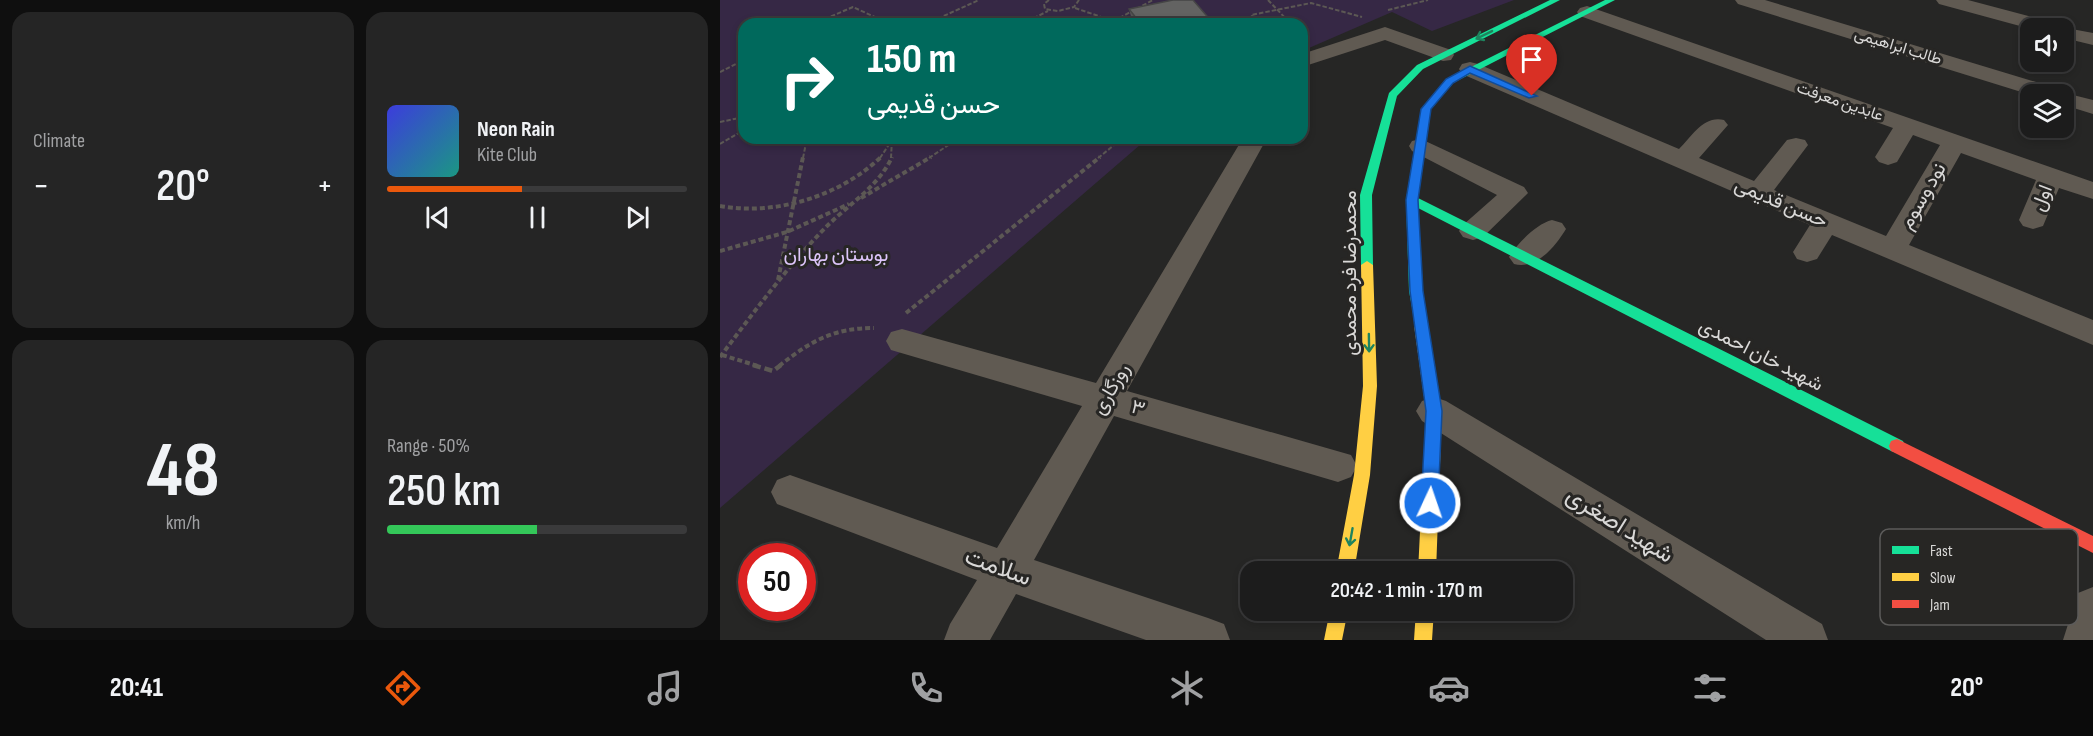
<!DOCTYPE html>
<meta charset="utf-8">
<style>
:root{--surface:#1c1c1c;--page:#252525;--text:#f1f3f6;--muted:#a0a1a3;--line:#3a3a3b;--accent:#ea580c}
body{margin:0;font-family:"Sofia Sans Condensed",Vazirmatn,sans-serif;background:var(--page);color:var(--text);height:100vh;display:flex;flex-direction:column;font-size:22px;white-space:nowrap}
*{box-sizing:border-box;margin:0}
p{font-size:20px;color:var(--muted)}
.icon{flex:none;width:33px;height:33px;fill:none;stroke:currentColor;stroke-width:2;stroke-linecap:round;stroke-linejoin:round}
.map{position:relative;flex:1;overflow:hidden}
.side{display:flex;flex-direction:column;gap:12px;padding:12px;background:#0f0f0f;width:720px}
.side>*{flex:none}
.guide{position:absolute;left:18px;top:18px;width:570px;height:126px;border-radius:18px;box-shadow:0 3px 9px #0003,0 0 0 2px var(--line);background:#00695c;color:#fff;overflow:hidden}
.controls{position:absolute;left:1300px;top:18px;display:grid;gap:12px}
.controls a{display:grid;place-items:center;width:54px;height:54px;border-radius:12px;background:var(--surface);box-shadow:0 3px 9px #0003,0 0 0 2px var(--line);font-size:30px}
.speed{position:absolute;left:18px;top:543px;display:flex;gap:12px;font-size:30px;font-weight:700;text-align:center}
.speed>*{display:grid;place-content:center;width:78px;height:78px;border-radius:50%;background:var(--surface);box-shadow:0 3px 9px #0003,0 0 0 2px var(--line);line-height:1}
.speed .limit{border:9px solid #d22;background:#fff;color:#111}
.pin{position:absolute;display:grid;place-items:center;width:51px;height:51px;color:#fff;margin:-62px -26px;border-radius:50% 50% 50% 0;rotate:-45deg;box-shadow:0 0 6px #0007}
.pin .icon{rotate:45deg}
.me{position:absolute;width:66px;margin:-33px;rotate:3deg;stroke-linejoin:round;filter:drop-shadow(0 0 4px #0008)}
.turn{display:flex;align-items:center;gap:21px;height:126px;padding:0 30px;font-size:27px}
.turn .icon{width:78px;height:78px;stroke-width:2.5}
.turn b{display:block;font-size:42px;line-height:51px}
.big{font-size:45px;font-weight:600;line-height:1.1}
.side .card{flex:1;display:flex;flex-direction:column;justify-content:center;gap:9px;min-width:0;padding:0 21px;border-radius:18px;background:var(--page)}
.side .dial{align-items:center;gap:0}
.dial b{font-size:78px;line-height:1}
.song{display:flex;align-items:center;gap:18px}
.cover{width:72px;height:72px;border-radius:9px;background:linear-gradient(135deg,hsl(240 70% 55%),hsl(170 70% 35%))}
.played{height:6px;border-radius:3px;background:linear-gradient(90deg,var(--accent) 45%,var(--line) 45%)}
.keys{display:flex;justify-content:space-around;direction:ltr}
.heat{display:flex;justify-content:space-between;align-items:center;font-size:33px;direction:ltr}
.charge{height:9px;border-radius:4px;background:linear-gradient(90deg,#34c759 50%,var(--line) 0)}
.side .tiles{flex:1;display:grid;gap:12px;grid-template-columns:repeat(2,1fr)}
.trip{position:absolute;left:520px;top:561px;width:333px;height:60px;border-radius:18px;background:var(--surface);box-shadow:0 3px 9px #0003,0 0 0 2px var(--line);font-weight:600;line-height:60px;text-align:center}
.tab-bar{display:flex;height:96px;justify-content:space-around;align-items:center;background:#0b0b0b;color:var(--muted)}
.tab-bar .icon{width:42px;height:42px}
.tab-bar .active{color:var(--accent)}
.tab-bar b{font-size:27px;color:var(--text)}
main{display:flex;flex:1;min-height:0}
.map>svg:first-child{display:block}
.green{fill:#362845}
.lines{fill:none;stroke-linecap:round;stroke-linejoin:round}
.path-far2{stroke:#5c5854;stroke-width:2;stroke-dasharray:4.5 2;stroke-linecap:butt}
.path-far1{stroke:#5c5854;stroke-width:4;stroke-dasharray:5 3;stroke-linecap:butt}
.path{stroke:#5c5854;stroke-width:4.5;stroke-dasharray:8 4;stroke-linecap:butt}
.street{fill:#605a52;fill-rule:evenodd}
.fast{fill:#16e098;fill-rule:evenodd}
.slow{fill:#ffcf43;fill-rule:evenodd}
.jam{fill:#f24e42;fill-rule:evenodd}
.wall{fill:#555554}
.shaded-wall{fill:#454545}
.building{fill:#636362;stroke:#454545;stroke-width:1.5}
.oneway{stroke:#1e835e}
.route{fill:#1a73e8;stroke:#114b97;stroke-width:1.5}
.labels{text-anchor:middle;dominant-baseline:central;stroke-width:6;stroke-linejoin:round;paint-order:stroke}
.far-street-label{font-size:16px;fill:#d9d8d7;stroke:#272624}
.street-label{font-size:20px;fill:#d9d8d7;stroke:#272624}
.park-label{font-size:20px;fill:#dcc4f9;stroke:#272624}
.near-street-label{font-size:24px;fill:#d9d8d7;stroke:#272624}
.key{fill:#272624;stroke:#5c5b5a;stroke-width:1.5}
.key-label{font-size:16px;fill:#d9d8d7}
</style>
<main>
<section class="side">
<div class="tiles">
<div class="card"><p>Climate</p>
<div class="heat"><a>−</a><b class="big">20°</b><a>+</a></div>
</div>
<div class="card">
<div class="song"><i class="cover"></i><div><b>Neon Rain</b><p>Kite Club</p></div></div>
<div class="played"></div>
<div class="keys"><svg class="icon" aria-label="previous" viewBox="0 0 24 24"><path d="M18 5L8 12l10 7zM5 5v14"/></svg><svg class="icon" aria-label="pause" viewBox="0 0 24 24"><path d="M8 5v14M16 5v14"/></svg><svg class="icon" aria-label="next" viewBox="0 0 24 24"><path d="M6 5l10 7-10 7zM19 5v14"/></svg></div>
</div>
<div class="card dial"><b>48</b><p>km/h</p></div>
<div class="card"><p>Range · 50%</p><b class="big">250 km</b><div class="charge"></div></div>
</div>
</section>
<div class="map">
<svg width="1373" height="640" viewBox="0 0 1373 640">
<rect width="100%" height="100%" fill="#262625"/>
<path class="green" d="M 0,0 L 794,0 L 712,31 L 672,12 L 582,51 L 582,24 L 24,24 L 24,138 L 428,138 L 0,508 Z"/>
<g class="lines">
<path class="path-far2" d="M 329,0 L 324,4 L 325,9 L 338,11 L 354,7 L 359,0
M 548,0 L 571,24
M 355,8 L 393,21
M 668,10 L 708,0
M 93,24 L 133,7 L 159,19 L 158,24
M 206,24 L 259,0
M 302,24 L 328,11
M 388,24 L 433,0
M 538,24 L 531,15 L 591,3 L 642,17
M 0,72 L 24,60
M 0,122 L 24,117
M 0,144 L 24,130
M 83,158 L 87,138
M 160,158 L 172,140
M 171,158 L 172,139 L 175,138
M 209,158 L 239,138
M 378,158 L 403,138"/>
<path class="path-far1" d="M 141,198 L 211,157
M 0,206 C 56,216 120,196 161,157
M 0,251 L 67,232 L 129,204
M 58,280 L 83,157
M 186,313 L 380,157
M 2,355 L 38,366
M 0,357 C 34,312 67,267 106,227 C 128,205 159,186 172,157
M 59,366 C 91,341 113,328 154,328"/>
<path class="path" d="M 33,365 L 53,371 L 61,365"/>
<path class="street" d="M 1015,0 L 1045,0 L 1339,89 L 1341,92 L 1373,100 L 1373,114 L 1344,105 L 1344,94 L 1311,95 L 1018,4 Z
M 1216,0 L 1248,0 L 1339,24 L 1341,27 L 1373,33 L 1373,45 L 1344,38 L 1344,28 L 1311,29 L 1219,4 Z
M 867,6 L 1373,182 L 1373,199 L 1339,188 L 1323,226 L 1313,229 L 1303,226 L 1299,220 L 1316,180 L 1241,153 L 1189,245 L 1373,320 L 1373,345 L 1112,235 L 1097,259 L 1087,262 L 1077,259 L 1073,252 L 1090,225 L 742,74 L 739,69 L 742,64 L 750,62 L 758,64 L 959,149 C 972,136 984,115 1004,120 L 1008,125 L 979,158 L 1034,181 L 1067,140 L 1076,138 L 1085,140 L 1088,145 L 1054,190 L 1166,236 L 1220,145 L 1193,135 L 1177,162 L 1168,165 L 1159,162 L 1155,157 L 1173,128 L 860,16 L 857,12 L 860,8 Z
M 665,27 L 731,50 L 734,55 L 731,60 L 723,61 L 665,40 L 582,67 L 582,54 Z
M 523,138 L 547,138 L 407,391 L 631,455 L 637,466 L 631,477 L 618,482 L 394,416 L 314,560 L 488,618 L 504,624 L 510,640 L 426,640 L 296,594 L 270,640 L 224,640 L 230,624 L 257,580 L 57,504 L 51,492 L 57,480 L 70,475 L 277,548 L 362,406 L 171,350 L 166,341 L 171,332 L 182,329 L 376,383 Z
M 701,139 L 804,187 L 808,193 L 763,237 L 753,240 L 743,237 L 739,231 L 743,225 L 777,195 L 692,151 L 689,146 L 692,141 Z
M 832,220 L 842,223 L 846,229 C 835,247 816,270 794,264 L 789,257 C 798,243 816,224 832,220 Z
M 714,397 L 726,401 L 1102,624 L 1108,640 L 1046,640 L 702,421 L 696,411 L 702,401 Z
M 1373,587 L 1373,640 L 1343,640 L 1358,593 Z"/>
<path class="fast" d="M 830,0 L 840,0 L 703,69 L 677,96 L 652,195 L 653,265 L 651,268 L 643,268 L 641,265 L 640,195 L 669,93 L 697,65 Z
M 885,0 L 895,0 L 733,83 L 711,109 L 698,198 L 1183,441 L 1185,446 L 1183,451 L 1177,453 L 1171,451 L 698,208 L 703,291 L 708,325 L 701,330 L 696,329 L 689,291 L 686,200 L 701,109 L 727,79 Z"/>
<path class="slow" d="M 647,261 L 653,265 L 657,386 L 650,475 L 634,572 L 616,572 L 634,475 L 643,386 L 641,265 Z
M 701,320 L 708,325 L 722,411 L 716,572 L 698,572 L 706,411 L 694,325 Z
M 610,610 L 628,610 L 622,640 L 604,640 Z
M 696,610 L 714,610 L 712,640 L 694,640 Z"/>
<path class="jam" d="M 1177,439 L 1373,536 L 1373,553 L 1171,451 L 1169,446 L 1171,441 Z"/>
</g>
<path class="wall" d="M 409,9 L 492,22 L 493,24 L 413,24 Z"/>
<path class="shaded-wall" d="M 492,22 L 493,24 L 477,24 Z"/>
<path class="building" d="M 453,0 L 473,0 L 492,22 L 477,24 L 421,24 L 409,9 Z"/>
<defs><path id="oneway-shaft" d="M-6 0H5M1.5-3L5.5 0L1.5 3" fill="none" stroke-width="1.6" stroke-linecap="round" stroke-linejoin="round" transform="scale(1.5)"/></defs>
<g class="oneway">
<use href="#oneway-shaft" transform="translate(764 35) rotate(154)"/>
<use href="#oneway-shaft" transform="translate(649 343) rotate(89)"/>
<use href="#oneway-shaft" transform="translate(631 537) rotate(100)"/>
</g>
<path class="route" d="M 750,66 L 817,96 L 809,98 L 750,73 L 733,83 L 711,109 L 698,200 L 703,291 L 722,411 L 718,503 L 716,508 L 710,510 L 704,508 L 701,503 L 706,411 L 690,291 L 686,200 L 701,109 L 726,79 Z"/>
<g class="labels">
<g class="far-street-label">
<text transform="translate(1178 47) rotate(17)">طالب ابراهیمی</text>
<text transform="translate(1120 102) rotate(19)">عابدین معرفت</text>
</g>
<g class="street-label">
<text transform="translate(1203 196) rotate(-60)">نود وسوم</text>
<text transform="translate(1322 198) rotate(-69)">اول</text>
<text transform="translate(1061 203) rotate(23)">حسن قدیمی</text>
<text transform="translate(630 273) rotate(-90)">محمدرضا فرد محمدی</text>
<text transform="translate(1041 355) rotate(27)">شهید خان احمدی</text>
<text transform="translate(391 389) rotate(-60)">روزگاری</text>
<text transform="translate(418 408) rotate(16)">۳</text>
</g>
<g class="park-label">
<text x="116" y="255">بوستان بهاران</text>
</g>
<g class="near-street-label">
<text transform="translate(900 525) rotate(32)">شهید اصغری</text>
<text transform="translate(278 567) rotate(20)">سلامت</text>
</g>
</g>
<rect x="1160" y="529" width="198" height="96" rx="9" class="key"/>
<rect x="1172" y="546" width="27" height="8" fill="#16e098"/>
<rect x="1172" y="573" width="27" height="8" fill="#ffcf43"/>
<rect x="1172" y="600" width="27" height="8" fill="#f24e42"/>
<g class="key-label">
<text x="1210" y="556">Fast</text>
<text x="1210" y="583">Slow</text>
<text x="1210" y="610">Jam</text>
</g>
</svg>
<div class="controls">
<a><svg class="icon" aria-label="sound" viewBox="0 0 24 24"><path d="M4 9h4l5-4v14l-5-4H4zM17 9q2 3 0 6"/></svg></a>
<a><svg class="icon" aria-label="layers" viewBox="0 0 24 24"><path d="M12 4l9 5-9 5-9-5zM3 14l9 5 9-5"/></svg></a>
</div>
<div class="speed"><div class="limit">50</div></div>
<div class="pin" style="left:812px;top:96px;background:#d93025"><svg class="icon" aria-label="arrive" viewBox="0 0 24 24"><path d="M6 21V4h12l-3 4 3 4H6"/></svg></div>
<svg class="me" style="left:710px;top:503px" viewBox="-20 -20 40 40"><circle r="17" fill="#1a73e8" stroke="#fff" stroke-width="3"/><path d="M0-11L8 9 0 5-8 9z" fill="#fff"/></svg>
<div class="trip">20:42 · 1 min · 170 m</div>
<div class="guide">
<div class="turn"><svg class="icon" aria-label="right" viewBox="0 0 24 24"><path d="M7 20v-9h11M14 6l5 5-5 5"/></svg><div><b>150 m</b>حسن قدیمی</div></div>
</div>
</div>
</main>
<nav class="tab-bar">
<b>20:41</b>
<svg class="icon active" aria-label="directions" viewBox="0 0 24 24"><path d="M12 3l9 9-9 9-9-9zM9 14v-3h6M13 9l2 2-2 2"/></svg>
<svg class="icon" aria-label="music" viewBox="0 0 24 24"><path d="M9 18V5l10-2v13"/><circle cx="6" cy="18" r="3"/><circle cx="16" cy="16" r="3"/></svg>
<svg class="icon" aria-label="phone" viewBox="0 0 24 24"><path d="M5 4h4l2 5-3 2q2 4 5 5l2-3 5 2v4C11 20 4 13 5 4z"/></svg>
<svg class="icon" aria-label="climate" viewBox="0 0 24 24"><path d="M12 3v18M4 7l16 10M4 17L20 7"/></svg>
<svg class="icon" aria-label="car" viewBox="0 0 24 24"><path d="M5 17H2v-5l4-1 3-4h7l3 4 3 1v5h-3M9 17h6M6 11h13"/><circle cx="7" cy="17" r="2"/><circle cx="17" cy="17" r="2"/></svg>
<svg class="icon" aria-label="filters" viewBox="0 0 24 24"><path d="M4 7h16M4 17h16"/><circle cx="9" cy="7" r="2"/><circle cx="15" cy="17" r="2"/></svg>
<b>20°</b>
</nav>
